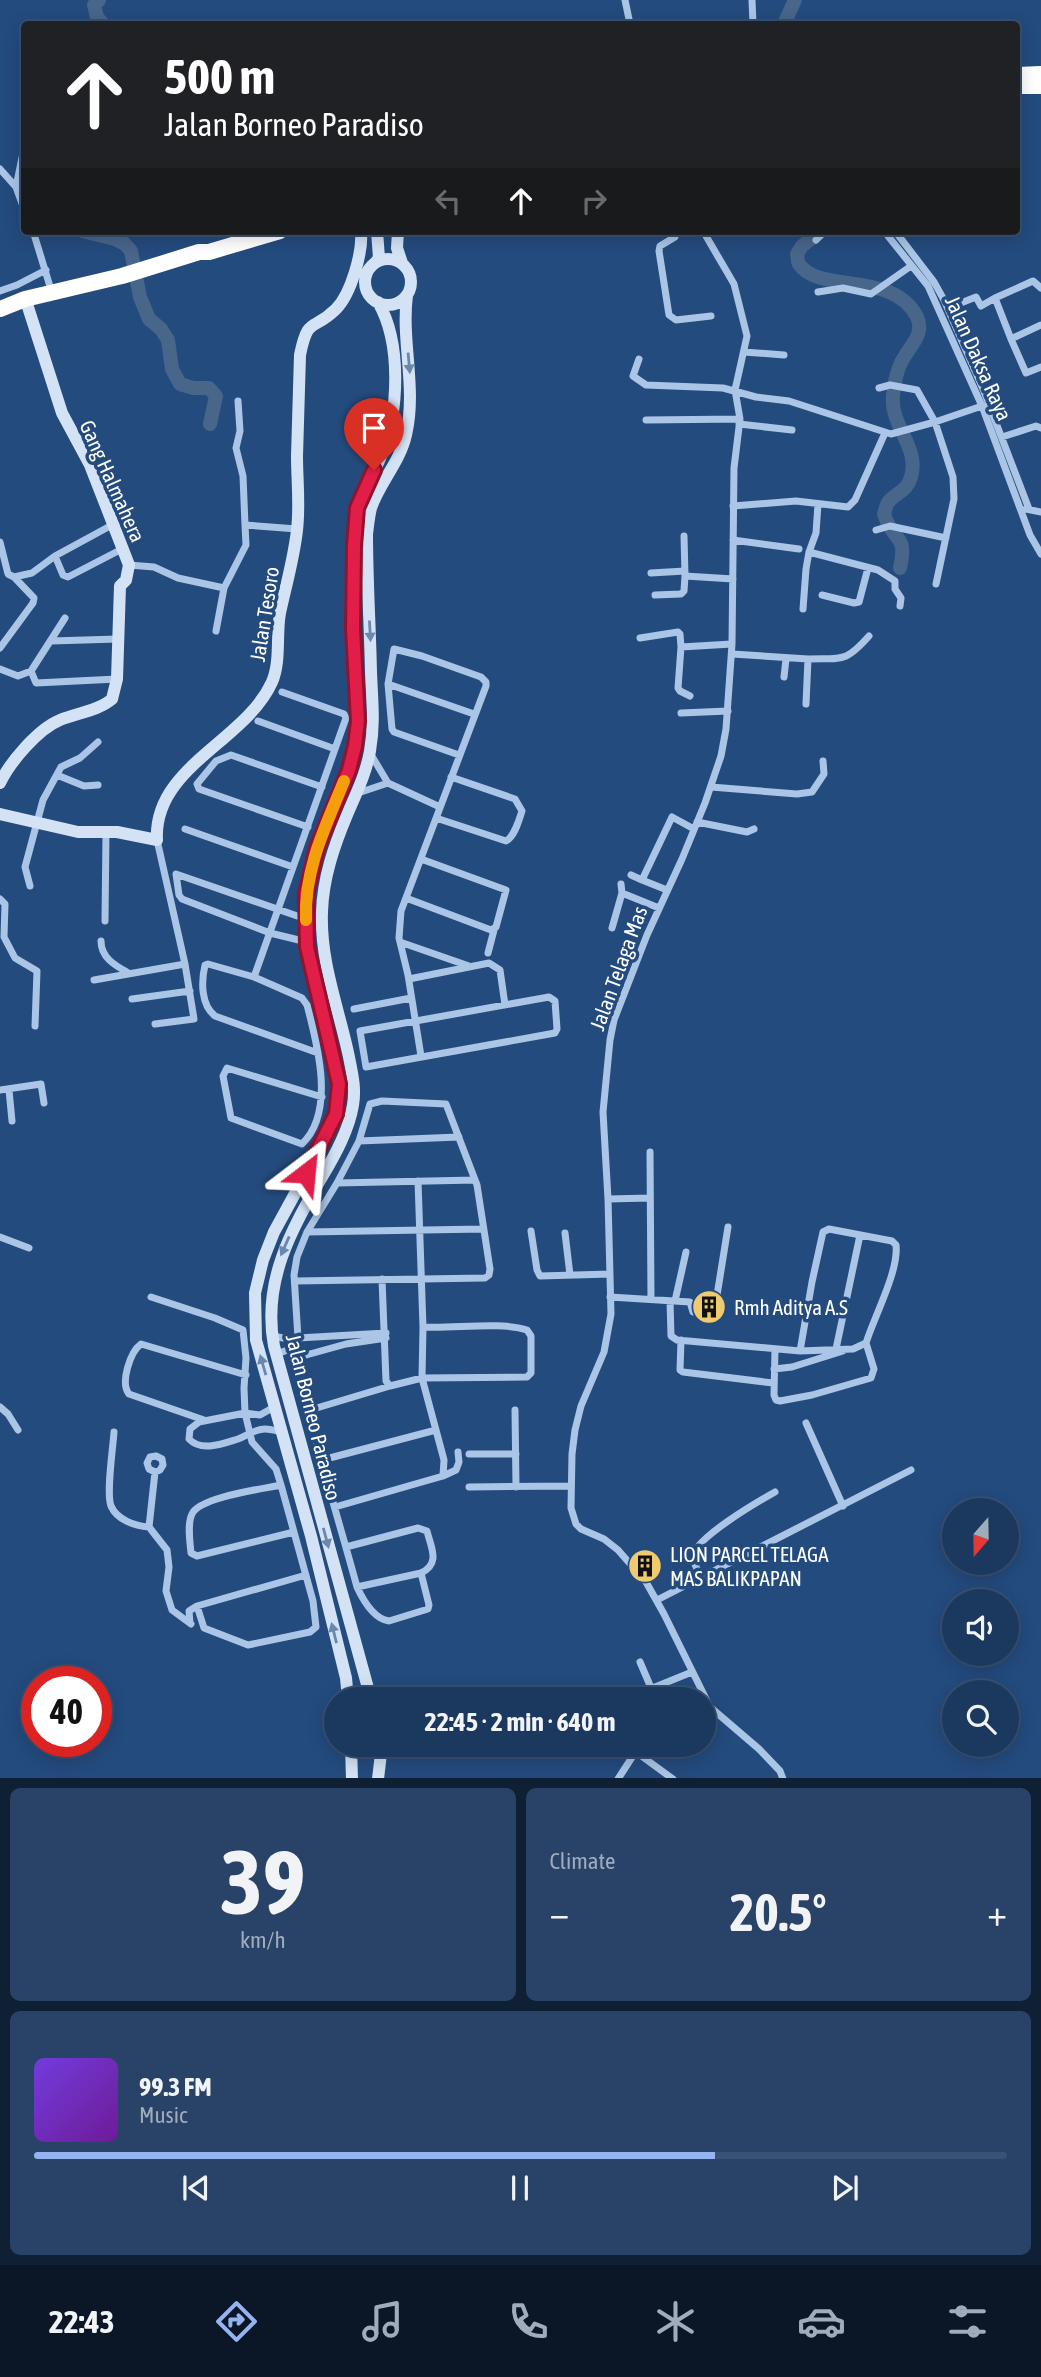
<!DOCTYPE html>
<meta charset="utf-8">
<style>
:root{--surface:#1b385e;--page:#284367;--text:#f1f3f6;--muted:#a0acbc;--line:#395273;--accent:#95b2f1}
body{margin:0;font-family:"Asap Condensed",sans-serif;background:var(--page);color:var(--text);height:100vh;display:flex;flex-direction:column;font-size:26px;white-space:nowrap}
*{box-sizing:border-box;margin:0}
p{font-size:23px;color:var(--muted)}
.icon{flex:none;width:38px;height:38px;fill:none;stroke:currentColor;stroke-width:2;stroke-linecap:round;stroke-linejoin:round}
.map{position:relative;height:1778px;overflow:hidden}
.drawer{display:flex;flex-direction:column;gap:10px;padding:10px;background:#0f1f34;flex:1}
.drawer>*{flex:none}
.guide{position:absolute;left:21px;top:21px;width:999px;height:214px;border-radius:7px;box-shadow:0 4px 18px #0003,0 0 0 2px var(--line);background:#202124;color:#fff;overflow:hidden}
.needle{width:46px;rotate:200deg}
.buttons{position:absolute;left:942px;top:1498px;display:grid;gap:14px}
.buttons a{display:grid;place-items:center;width:77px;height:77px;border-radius:50%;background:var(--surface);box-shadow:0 4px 18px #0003,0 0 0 2px var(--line);font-size:35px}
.speed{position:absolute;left:21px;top:1666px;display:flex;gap:14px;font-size:35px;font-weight:700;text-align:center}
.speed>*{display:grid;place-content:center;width:91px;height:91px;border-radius:50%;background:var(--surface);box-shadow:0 4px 18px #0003,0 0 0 2px var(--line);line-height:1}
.speed .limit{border:10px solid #d22;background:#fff;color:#111}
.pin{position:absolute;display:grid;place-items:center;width:60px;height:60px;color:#fff;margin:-72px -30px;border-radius:50% 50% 50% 0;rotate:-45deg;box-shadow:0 0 7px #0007}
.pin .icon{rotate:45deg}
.me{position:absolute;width:77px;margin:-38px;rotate:29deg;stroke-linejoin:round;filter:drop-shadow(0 0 5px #0008)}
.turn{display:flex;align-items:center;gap:24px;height:147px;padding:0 28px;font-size:32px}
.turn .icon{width:91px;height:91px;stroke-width:2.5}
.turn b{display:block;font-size:49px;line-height:60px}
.lanes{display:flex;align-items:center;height:66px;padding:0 28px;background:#0003;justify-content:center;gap:35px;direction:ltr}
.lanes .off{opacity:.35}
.big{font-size:52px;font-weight:700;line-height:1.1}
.drawer .widget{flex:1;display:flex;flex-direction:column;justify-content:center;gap:10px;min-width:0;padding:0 24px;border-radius:10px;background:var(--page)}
.drawer .dial{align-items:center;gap:0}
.dial b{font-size:91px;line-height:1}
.song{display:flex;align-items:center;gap:21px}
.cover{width:84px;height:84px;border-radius:10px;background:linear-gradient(135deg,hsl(260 70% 55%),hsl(280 70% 35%))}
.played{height:7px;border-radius:4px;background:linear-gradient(90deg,var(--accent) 70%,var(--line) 70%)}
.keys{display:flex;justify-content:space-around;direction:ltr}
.heat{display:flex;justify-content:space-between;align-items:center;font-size:38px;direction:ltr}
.drawer .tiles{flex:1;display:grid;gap:10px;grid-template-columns:1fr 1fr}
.widget:last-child{grid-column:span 2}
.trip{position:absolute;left:324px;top:1687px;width:392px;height:70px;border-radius:35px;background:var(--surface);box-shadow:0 4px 18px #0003,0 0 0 2px var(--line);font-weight:700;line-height:70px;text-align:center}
.dock{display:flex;height:112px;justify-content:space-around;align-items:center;background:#0b1626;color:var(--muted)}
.dock .icon{width:49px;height:49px}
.dock .on{color:var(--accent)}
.dock b{font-size:32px;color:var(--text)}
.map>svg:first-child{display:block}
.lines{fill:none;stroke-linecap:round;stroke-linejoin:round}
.river{stroke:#48658a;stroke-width:14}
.street{stroke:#aac5e6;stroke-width:7}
.secondary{stroke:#d3e2f5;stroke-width:12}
.highway{stroke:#fff;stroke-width:16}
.oneway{fill:#6a87ae}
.route-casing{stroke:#92132f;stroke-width:18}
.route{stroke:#e11d48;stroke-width:12}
.slow{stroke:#f59e0b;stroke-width:12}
.labels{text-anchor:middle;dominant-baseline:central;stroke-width:7;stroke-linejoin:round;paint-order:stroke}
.street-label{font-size:21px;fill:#fff;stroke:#244b7e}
.poi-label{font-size:21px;fill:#fff;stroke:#244b7e;text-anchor:start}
</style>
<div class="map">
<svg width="1041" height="1779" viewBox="0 0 1041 1779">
<rect width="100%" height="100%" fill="#244b7e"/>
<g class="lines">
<path class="river" d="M 99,0 L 94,5 L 97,17 L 103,24
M 784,24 L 795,0
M 82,231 L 115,239 L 125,244 L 131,251 L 140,297 L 149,319 L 161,329 L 168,340 L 172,369 L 180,384 L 193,388 L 209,388 L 216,396 L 210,424
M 821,231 L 802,246 L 797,254 C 798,257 797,261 799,264 C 818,294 894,270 917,317 C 926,336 906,349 900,365 C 896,374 894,386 893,396 C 890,426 920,447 911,477 C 907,491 899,491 890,500 C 887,503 885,510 884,514 C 893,543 908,533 900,568"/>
<path class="street" d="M 625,0 L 630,24
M 752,0 L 753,24
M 24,148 L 16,187 L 24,209
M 0,169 L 16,187
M 33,231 L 52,293
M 676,231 L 675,237 L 660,246 L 659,251 L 669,315 L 676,320 L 711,316
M 705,231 L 706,236 L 734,284 L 747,336 L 735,390 L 740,419 L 734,468 L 732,644 L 726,729 L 721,756 L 705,803 L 682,859 L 647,935 L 614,1020 L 610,1040 L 603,1112 L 608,1199 L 611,1314 L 604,1352 L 581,1406 L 575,1430 L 572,1454 L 571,1508 L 576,1524 L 581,1529 L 604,1539 L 618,1550 L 646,1582 L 664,1614 L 710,1707 L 759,1749 L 780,1771 L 783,1779
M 773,231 L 786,232
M 884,231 L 928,286 L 982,406 L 1030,535 L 1041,554
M 895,231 L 934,282 L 944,300 L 983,389 L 1029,509
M 816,240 L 825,231
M 0,291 L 17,285 L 46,270
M 818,292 L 843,288 L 871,294 L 911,266
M 995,298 L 1033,281 L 1041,288
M 948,308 L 976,297 L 981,306 L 995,298 L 1011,339 L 1041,325
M 1011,339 L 1026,373 L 1041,367
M 744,352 L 784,355
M 639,359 L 633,376 L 646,385 L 723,388 L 756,397 L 789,401 L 891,434 L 935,422 L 982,406
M 879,388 L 890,385 L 917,390 L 935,422 L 953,477 L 954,499 L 936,584
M 238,401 L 240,431 L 236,448 L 243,476 L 245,525
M 646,420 L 740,419
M 739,424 L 792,430
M 1002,437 L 1036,426 L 1041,428
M 733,506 L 796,501 L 848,507 L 855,500 L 885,433
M 1026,509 L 1041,512
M 876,530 L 890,526 L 946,538
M 684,536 L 685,576 L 733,579
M 733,540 L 799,549
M 0,542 L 8,574 L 14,577 L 32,573 L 55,556 L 112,525
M 809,552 L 878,570 L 895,581 L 895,589 L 901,598 L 900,606
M 55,556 L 63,575 L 68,577 L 122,549
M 129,565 L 154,567 L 178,578 L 224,588
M 651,573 L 685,571
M 655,595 L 681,594 L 684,591 L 685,576
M 822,595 L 854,603 L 859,602 L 868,568
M 803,609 L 806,569 L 809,552 L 816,533 L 818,504
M 65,618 L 31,671 L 36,683 L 117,679
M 216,631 L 224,588 L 246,545 L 245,525 L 297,529
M 640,638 L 678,632 L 680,634 L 681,647 L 732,644
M 51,641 L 118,639
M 681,647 L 678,688 L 680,691 L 690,696
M 0,648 L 33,603 L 34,598 L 14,577
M 732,654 L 808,659 L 806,704
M 808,659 C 843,658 845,663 869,636
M 0,669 L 18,676 L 31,671
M 784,677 L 786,659
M 388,684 L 474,714
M 681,713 L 728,711
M 258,721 L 335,749
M 370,753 L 388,783 L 440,807
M 57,775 L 84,786 L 98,785
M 711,787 L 797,794 L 812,792 L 824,774 L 823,761
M 358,793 L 388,783
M 436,818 L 506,841 C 515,836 519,820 522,811 L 515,799 L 451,777
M 697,822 L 747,832 L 754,829
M 308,827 L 199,789 L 197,784 L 216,761 L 231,755 L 322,787
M 185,829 L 293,867
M 631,875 L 642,880
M 30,886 L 25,867 L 43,800 L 61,767 L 80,758 L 98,742
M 667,890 L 642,880 L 672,817 L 694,829
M 622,893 L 659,908
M 406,898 L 491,930 L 496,927 L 506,890 L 421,859
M 0,899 L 5,904 L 4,937 L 15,958 L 37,971 L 35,1026
M 306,919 L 176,874 L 179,895 L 182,899 L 270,933 L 307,942
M 105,921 L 106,832
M 612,928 L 622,893 L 621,884
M 101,941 C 101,957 114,965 127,972
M 400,942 L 469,966
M 488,953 L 494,930
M 254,977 L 346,718 L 344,714 L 282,692
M 409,979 L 489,963 L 500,970 L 505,1005
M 94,980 L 185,964 L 157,840
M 549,997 L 555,1001 L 557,1029 L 555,1033 L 366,1067 L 360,1031 Z
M 132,999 L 190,991
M 354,1009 L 411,998
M 155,1024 L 194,1019 L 185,964
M 318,1053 L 215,1016 C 201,1005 201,982 205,965 L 208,964 L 254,977 L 302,998 L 307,1005 C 317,1043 336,1112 302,1144 L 231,1118 L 223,1076 L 227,1068 L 322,1097
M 421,1056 L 408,975 L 399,938 L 401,911 L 486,686 L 486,682 L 481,677 L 422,656 L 394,649 L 388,684 L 392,729 L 394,732 L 459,755
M 0,1090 L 41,1084 L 44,1103
M 9,1090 L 12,1121
M 359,1141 L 459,1137
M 650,1152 L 651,1299
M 337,1183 L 475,1180
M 608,1199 L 650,1198
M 531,1231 L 537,1270 L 540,1276 L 610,1274
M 307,1232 L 483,1229
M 565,1233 L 570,1275
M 0,1237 L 29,1248
M 382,1279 L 386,1381 L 390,1386 L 422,1378 L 527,1377 L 531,1373 L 531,1336 L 527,1330 C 499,1321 454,1329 423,1327
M 151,1297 L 215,1318 L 243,1330 L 246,1358 L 244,1388 L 245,1413 L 260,1415 L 276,1406
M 610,1297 L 690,1302 L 693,1312 L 714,1314 L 728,1227
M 670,1301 L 671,1336 L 677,1340 L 800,1351 L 853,1349 L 866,1343 C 874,1317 899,1271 896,1245 L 892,1241 L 829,1229 L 823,1232 L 812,1282 L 800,1351
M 675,1301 L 686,1252
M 273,1336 L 288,1339 L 298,1338 L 294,1275 L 297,1257 L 307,1232 L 337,1183 L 359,1141 L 370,1104 L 382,1101 L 446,1104 L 477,1185 L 490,1269 L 489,1275 L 485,1278 L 295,1281
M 681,1340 L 680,1370 L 683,1372 L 773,1383
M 775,1349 L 774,1395 L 776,1400 L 780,1401 L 812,1395 L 871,1378 L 874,1369 L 866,1343
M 836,1349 L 860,1235
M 277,1354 L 290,1349 L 299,1350
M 299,1357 L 346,1344 L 386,1338
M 774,1369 L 792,1367 L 843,1351
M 0,1407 L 8,1414 L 18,1430
M 310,1410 L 390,1386
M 515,1410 L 516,1487
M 204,1420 L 129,1394 C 120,1383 130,1352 141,1344 L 246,1375
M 806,1423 L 843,1506
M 114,1432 C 113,1448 106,1493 111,1506 C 117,1520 135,1526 149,1527
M 469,1454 L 516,1454
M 322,1460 L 436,1430
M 155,1472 L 149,1469 L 147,1463 L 150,1457 L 156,1456 L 162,1459 L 163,1465 L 160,1470 L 155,1472 L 149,1527 L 167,1550 L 169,1567 L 166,1591 L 172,1610 L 191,1624
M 443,1476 L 456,1470 L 459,1462 L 458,1452
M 281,1485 C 263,1489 199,1497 192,1514 C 187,1524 190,1542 191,1553 L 197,1556 L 294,1532
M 469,1487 L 571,1486
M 335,1507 L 443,1476 L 444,1460 L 422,1378 L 423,1327 L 418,1181
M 346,1547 L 418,1528 L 427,1531 C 431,1548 441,1563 421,1573 L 429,1605 L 428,1609 L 389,1621 C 374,1619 363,1600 357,1587 C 339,1521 318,1454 302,1387 C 299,1371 299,1354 298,1338 L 386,1333
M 702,1577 C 699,1572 693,1564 693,1557 C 693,1539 759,1501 775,1492
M 357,1587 L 421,1573
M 657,1600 L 911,1470
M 197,1606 L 204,1628 L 248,1645 L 310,1632 L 316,1627 L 313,1601 L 281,1485 L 276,1469 L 252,1442 L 245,1413 L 199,1422 L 190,1429 L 189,1439 C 201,1452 222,1444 238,1439 C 246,1436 255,1429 265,1429 C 270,1429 277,1431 282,1432
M 190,1623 L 189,1611 L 197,1606 L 306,1575
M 640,1662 L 652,1690
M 653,1699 L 652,1690 L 655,1687 L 692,1672
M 636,1752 L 673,1779
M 618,1779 L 640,1745"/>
<path class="secondary" d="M 398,231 L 397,248 L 402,263
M365 282a23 23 0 1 1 46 0a23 23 0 1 1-46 0Z
M 375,263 L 379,258 L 377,231
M 0,783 C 10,762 38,729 60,720 C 77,713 98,711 112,699 L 117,679 L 120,586 L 126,580 L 129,565 L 90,465 L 62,413 L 27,304
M 0,814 L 78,832 L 117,832 L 157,840 C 153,767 245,742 272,682 C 281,661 276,635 280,613 C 286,585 294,558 297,530 C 300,505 297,480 297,456 C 298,422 299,388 300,355 C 308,315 313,332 336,309 C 351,294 363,252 361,231
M 348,1699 L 346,1678 L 311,1536 L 256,1340 L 255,1293 L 263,1260 L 274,1232 L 327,1135 L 336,1114 L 339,1085 C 327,1026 302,957 306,898 C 310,844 344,799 355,747 C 361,721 357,694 355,668 C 354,636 353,604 353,573 C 353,552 352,529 357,509 C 361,491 374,474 381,456 C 399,413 402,343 378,302
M 371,1699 L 274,1346 C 262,1282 291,1230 322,1177 C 335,1155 349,1130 353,1105 C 356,1088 352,1073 349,1057 C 339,1009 320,962 322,912 C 323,878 334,846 347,815 C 356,794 366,774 370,751 C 375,723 372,700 371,672 C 370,626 367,580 367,534 C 368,526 369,516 371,508 C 380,482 400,462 406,435 C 417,388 401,342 407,295
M 351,1745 L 352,1779
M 378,1779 L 382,1745"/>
<path class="highway" d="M 1017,75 L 1041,74
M 1017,86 L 1041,86
M 0,309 L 25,299 L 122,276 L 199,252 L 209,252 L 280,231"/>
</g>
<defs><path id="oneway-solid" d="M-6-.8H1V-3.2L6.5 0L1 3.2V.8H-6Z" transform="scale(1.75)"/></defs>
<g class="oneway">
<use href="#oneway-solid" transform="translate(409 363) rotate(85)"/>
<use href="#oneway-solid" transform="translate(370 631) rotate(87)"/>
<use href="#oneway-solid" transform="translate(285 1246) rotate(114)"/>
<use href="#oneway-solid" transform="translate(263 1365) rotate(-106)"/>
<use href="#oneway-solid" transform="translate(326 1538) rotate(75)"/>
<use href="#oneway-solid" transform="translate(334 1633) rotate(-104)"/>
</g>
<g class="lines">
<g class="route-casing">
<path id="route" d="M 306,1173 L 336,1114 L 339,1084 L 307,947 L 306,894 L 317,848 L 349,770 L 355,746 L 358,721 L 353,629 L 354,546 L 357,508 L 374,470"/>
</g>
<use href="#route" class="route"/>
<path class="slow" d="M 306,920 C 304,870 325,827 344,781"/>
</g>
<defs>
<g id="building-disc" transform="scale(1.75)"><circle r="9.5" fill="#f0cb6e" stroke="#244b7e"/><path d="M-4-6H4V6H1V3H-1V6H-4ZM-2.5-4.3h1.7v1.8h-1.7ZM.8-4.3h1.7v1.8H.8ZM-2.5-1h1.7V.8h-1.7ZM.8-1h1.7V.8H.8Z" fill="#111"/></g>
</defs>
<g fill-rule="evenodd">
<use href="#building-disc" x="709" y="1307"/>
<use href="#building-disc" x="645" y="1566"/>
</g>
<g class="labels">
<g class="street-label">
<text transform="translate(979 358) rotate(66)">Jalan Daksa Raya</text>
<text transform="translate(113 481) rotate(66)">Gang Halmahera</text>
<text transform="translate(264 614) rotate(-81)">Jalan Tesoro</text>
<text transform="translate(618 968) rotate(-70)">Jalan Telaga Mas</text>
<text transform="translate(314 1417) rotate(76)">Jalan Borneo Paradiso</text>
</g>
<g class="poi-label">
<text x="734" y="1307">Rmh Aditya A.S</text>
<text x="670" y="1554">LION PARCEL TELAGA<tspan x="670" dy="24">MAS BALIKPAPAN</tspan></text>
</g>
</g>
</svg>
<div class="buttons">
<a><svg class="needle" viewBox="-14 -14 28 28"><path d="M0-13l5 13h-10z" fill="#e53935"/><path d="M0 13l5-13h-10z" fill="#a0acbc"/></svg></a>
<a><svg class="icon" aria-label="sound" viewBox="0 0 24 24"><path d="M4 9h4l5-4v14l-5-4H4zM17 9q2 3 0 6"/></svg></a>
<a><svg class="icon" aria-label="search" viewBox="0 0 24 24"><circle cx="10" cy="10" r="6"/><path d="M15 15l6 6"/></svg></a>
</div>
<div class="speed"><div class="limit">40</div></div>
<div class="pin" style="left:374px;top:470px;background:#d93025"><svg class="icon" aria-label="arrive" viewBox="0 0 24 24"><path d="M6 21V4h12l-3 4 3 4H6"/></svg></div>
<svg class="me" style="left:306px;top:1173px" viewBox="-20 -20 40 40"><path d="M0-17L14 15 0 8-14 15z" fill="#e11d48" stroke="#fff" stroke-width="4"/></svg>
<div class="trip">22:45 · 2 min · 640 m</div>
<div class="guide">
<div class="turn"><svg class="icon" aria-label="ahead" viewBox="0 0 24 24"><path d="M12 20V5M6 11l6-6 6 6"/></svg><div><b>500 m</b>Jalan Borneo Paradiso</div></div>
<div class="lanes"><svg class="icon off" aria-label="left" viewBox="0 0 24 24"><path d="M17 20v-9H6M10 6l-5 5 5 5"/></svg><svg class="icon" aria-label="ahead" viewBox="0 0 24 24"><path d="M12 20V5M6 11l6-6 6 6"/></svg><svg class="icon off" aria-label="right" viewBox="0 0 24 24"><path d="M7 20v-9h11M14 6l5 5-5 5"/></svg></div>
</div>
</div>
<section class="drawer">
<div class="tiles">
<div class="widget dial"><b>39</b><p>km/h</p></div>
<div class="widget"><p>Climate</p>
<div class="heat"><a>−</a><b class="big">20.5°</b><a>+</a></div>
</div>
<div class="widget">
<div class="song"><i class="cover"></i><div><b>99.3 FM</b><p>Music</p></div></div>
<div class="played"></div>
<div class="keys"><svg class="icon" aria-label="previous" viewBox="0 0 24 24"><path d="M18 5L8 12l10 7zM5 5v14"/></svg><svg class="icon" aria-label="pause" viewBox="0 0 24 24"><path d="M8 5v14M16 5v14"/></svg><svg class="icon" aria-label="next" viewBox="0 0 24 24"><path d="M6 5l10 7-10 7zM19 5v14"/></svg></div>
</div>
</div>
</section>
<nav class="dock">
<b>22:43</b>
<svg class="icon on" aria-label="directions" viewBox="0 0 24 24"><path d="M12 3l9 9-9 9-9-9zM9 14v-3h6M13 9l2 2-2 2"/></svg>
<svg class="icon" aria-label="music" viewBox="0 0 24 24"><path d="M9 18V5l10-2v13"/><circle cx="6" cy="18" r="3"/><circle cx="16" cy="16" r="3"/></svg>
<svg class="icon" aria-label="phone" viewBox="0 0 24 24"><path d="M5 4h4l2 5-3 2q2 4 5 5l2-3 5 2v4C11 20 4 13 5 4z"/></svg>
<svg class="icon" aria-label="climate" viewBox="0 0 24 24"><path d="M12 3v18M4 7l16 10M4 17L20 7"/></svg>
<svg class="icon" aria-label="car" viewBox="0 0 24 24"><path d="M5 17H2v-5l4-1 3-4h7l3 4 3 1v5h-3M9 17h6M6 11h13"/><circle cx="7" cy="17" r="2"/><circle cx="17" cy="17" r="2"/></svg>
<svg class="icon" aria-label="filters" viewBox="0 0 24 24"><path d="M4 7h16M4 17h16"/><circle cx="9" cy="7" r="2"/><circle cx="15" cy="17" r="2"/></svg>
</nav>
